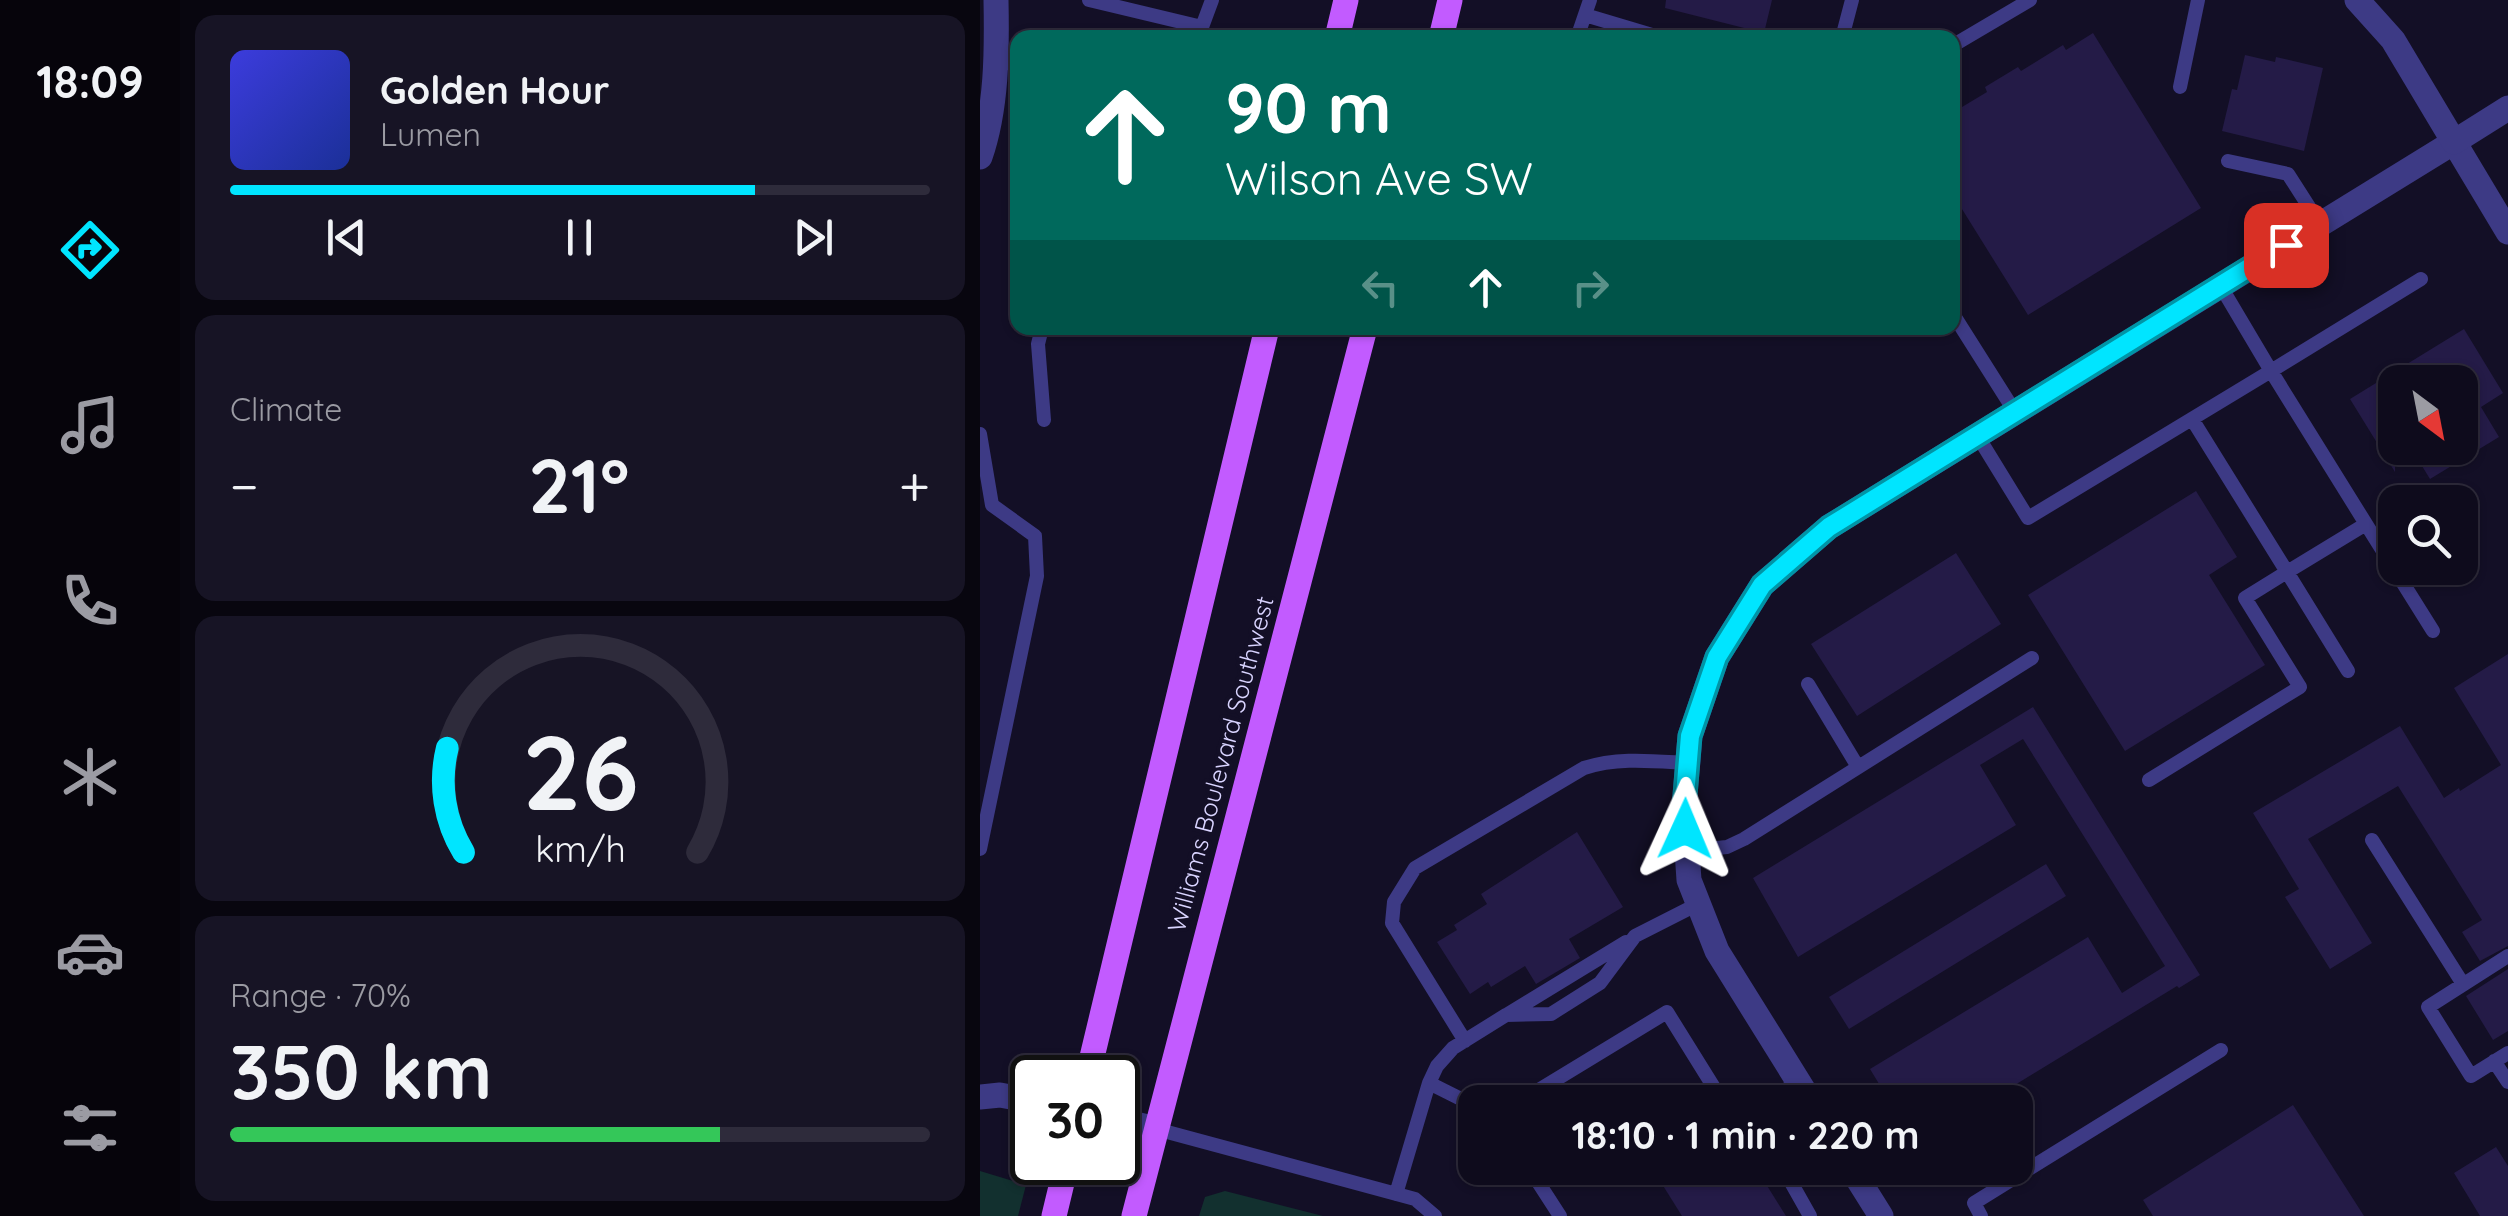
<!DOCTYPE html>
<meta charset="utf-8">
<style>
:root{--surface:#0e0b1c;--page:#171425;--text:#f1f3f6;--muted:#9b9ba3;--line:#2e2b3b;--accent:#00e5ff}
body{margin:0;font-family:Quicksand,sans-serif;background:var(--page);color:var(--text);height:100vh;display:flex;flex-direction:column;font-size:38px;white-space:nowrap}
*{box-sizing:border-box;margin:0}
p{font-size:32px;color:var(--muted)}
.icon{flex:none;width:55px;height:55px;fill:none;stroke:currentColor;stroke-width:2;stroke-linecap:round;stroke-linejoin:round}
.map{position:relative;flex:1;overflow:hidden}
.drawer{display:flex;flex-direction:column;gap:15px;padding:15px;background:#08060f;width:800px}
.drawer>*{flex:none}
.banner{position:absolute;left:30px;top:30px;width:950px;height:305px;border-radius:20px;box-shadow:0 2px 8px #0004,0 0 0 2px var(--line);background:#00695c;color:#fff;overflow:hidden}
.needle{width:65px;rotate:148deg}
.buttons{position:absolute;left:1398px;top:365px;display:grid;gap:20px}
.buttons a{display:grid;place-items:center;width:100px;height:100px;border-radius:20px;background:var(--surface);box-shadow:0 2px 8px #0004,0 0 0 2px var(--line);font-size:50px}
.speed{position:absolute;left:30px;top:1055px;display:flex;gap:20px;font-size:50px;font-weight:700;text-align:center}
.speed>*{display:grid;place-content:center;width:130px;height:130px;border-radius:50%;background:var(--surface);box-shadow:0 2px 8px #0004,0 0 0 2px var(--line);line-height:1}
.speed .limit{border:5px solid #111;border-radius:15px;background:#fff;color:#111}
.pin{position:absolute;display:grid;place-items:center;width:85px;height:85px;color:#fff;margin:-42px;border-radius:20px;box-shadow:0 5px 15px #0006}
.me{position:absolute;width:110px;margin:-55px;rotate:1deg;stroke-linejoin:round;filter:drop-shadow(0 0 8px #0008)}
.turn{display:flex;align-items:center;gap:35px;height:210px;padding:0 50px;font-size:45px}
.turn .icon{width:130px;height:130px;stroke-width:2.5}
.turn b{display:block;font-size:70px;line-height:85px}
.lanes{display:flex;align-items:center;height:95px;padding:0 50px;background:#0003;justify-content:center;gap:50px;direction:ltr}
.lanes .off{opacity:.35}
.big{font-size:75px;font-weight:700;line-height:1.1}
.drawer .widget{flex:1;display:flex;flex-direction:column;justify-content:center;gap:15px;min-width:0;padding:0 35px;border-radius:20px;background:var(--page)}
.drawer .dial{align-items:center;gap:0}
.dial svg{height:260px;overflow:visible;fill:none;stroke:var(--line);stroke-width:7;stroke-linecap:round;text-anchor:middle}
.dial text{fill:var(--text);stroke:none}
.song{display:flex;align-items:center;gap:30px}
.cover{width:120px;height:120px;border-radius:15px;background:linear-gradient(135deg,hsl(240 70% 55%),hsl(230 70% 35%))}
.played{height:10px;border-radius:5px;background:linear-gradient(90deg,var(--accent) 75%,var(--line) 75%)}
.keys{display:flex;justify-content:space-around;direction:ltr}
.heat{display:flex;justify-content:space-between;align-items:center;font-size:55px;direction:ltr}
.charge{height:15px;border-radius:8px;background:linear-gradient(90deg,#34c759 70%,var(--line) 0)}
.trip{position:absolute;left:478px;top:1085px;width:575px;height:100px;border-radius:20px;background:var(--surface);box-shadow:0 2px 8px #0004,0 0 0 2px var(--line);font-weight:700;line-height:100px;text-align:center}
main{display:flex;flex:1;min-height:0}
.menu{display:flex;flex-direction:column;width:180px;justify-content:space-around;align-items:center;background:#06040b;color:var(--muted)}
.menu .icon{width:70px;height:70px}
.menu .selected{color:var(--accent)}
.menu b{font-size:45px;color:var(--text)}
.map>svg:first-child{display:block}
.green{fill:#12302f}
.building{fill:#241b47}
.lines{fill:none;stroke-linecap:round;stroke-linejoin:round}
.service{stroke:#3d3a85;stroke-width:14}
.minor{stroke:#3d3a85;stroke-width:25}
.tertiary{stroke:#3d3a85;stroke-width:25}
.primary{stroke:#c25bff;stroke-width:25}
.route-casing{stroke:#0095a6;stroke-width:25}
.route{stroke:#00e5ff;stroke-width:18}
.labels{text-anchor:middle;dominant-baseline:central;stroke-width:8;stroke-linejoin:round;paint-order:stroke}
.street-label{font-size:25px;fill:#d9d4ff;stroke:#130f26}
</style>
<main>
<nav class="menu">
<b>18:09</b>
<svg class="icon selected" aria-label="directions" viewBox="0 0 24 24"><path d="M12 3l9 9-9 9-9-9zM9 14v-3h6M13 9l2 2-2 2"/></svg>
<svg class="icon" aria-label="music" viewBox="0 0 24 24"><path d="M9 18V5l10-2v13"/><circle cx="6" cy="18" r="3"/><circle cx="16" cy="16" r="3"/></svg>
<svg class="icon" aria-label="phone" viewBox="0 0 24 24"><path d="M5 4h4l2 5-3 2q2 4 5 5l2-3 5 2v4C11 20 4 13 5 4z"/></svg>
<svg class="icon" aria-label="climate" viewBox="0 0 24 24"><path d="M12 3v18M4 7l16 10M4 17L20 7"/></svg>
<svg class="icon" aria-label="car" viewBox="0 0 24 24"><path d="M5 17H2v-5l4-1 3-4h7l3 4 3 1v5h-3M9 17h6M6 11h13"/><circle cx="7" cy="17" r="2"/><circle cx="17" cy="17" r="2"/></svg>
<svg class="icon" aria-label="filters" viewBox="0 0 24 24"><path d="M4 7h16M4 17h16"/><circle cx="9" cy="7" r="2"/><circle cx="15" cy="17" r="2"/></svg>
</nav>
<section class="drawer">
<div class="widget">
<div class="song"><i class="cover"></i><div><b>Golden Hour</b><p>Lumen</p></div></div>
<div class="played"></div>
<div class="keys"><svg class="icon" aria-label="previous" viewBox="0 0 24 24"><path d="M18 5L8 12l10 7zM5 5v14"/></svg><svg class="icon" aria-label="pause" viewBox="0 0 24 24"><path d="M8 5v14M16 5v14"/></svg><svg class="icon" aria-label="next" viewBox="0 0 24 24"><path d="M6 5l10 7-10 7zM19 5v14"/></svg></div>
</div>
<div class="widget"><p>Climate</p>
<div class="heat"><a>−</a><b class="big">21°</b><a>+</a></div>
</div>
<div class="widget dial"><svg viewBox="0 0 100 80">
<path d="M14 69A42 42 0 1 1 86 69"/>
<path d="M14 69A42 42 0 0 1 9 37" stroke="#00e5ff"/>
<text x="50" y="56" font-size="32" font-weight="700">26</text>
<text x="50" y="72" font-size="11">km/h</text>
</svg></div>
<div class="widget"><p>Range · 70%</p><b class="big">350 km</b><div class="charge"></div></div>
</section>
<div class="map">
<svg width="1528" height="1216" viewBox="0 0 1528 1216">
<rect width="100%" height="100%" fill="#130f26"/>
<path class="green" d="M 0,1171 L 46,1185 L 38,1216 L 0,1216 Z
M 245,1191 L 343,1216 L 219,1216 L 225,1197 Z"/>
<path class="building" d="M 686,0 L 792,0 L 784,33 L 685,8 Z
M 1113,33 L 1221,208 L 1048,315 L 972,193 L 972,113 L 1007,92 L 1005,87 L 1038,67 L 1041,71 L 1083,45 L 1086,50 Z
M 1265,55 L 1295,62 L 1296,57 L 1343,68 L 1324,151 L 1242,131 L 1252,89 L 1257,90 Z
M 1484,329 L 1523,393 L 1501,407 L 1519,437 L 1450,479 L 1431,448 L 1480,448 L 1480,382 L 1415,382 L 1415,472 L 1370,399 Z
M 1216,491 L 1257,557 L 1229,575 L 1285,665 L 1145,751 L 1048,595 Z
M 976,553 L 1021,624 L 877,716 L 831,644 Z
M 1528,654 L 1528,946 L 1500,961 L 1482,932 L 1502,920 L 1418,786 L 1328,839 L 1392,943 L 1350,969 L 1305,897 L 1319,889 L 1273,813 L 1420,726 L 1464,798 L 1479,788 L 1480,791 L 1521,765 L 1474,688 Z
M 1053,707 L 1220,975 L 1199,988 L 1197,986 L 1007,1102 L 910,1102 L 890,1069 L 1108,937 L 1142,993 L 1185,966 L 1043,739 L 1000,765 L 1036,825 L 818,957 L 773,878 Z
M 597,832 L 643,907 L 589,939 L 600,958 L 556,984 L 545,966 L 511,987 L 508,982 L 490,994 L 457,942 L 477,930 L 474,925 L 507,904 L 501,894 Z
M 1066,864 L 1086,896 L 869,1029 L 849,997 Z
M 1528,969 L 1528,1031 L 1513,1040 L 1486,996 Z
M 1313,1105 L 1384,1216 L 1173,1216 L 1163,1200 Z
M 1516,1147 L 1528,1166 L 1528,1216 L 1500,1216 L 1474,1173 Z
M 672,1168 L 776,1168 L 806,1216 L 702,1216 Z"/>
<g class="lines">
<path class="service" d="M 109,0 L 222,27 L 232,0
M 605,15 L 682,38
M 597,38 L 610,0
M 862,38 L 872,0
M 972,46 L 1050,0
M 16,59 L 38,66
M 1200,87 L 1218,0
M 1248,161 L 1308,174 L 1340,224
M 973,314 L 1035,412
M 62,328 L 58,344 L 64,420
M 1212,419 L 1307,572 L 1386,524 L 1291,371 L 1441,279
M 0,434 L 12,505 L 55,536 L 57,576 L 0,849
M 997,435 L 1048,518 L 1291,371 L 1240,285
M 1386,524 L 1453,631
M 828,684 L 878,767
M 1169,780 L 1320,687 L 1265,598 L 1307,572 L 1368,671
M 1392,840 L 1483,984
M 707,851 L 747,847 L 764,839 L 1052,658
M 1528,956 L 1448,1007 L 1491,1076 L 1528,1053
M 528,1014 L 646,942
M 485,1041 L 412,923 L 414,902 L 435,868 L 604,768 C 638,757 672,761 708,763
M 1514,1061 L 1528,1082
M 449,1083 L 495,1106
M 539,1102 L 687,1012 L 743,1102
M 785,1102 L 818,1082
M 176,1129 L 435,1199 L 455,1216
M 549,1168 L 580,1216
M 803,1168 L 830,1216
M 416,1194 L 449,1083 L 457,1066 L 473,1048 L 526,1015 L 571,1014 L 620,983 L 655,936 L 718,904
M 1001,1216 L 994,1203 L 1241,1050"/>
<path class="minor" d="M 0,157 C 17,108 17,51 16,0
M 831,1102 L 737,951 L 709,880 L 704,807 L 710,736 L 737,657 L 782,585 L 849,527 L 1474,142 L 1528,232
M 871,1168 L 901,1216"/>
<path class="tertiary" d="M 1377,0 L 1413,40 L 1474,142 L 1528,108
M 0,1097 L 20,1095 L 52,1101
M 138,1120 L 176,1129"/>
<path class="primary" d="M 357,38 L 366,0
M 461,38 L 470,0
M 107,1078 L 287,328
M 74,1216 L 87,1162
M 154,1216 L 385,328"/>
</g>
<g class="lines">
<g class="route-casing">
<path id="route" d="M 705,829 L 704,807 L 710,736 L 737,657 L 782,585 L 849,527 L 1306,245"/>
</g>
<use href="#route" class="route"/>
</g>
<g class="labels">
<g class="street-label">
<text transform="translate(240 764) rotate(-75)">Williams Boulevard Southwest</text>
</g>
</g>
</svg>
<div class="buttons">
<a><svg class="needle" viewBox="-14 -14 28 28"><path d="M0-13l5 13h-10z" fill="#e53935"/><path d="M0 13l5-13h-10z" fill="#9b9ba3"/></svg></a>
<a><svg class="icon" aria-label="search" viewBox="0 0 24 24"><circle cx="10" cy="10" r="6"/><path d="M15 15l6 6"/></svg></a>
</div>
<div class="speed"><div class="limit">30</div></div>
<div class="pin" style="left:1306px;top:245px;background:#d93025"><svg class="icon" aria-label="arrive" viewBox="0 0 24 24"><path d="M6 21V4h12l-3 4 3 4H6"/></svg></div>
<svg class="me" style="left:705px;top:829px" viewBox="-20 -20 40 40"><path d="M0-17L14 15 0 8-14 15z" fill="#00e5ff" stroke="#fff" stroke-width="4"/></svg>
<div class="trip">18:10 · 1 min · 220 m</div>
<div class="banner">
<div class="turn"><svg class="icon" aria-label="ahead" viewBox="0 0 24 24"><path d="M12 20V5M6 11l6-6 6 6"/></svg><div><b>90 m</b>Wilson Ave SW</div></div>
<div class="lanes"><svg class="icon off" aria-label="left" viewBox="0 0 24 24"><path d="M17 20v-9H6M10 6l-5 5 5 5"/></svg><svg class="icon" aria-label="ahead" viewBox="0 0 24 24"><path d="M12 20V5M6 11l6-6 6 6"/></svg><svg class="icon off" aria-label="right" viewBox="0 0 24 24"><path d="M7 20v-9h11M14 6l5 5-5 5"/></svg></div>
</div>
</div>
</main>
